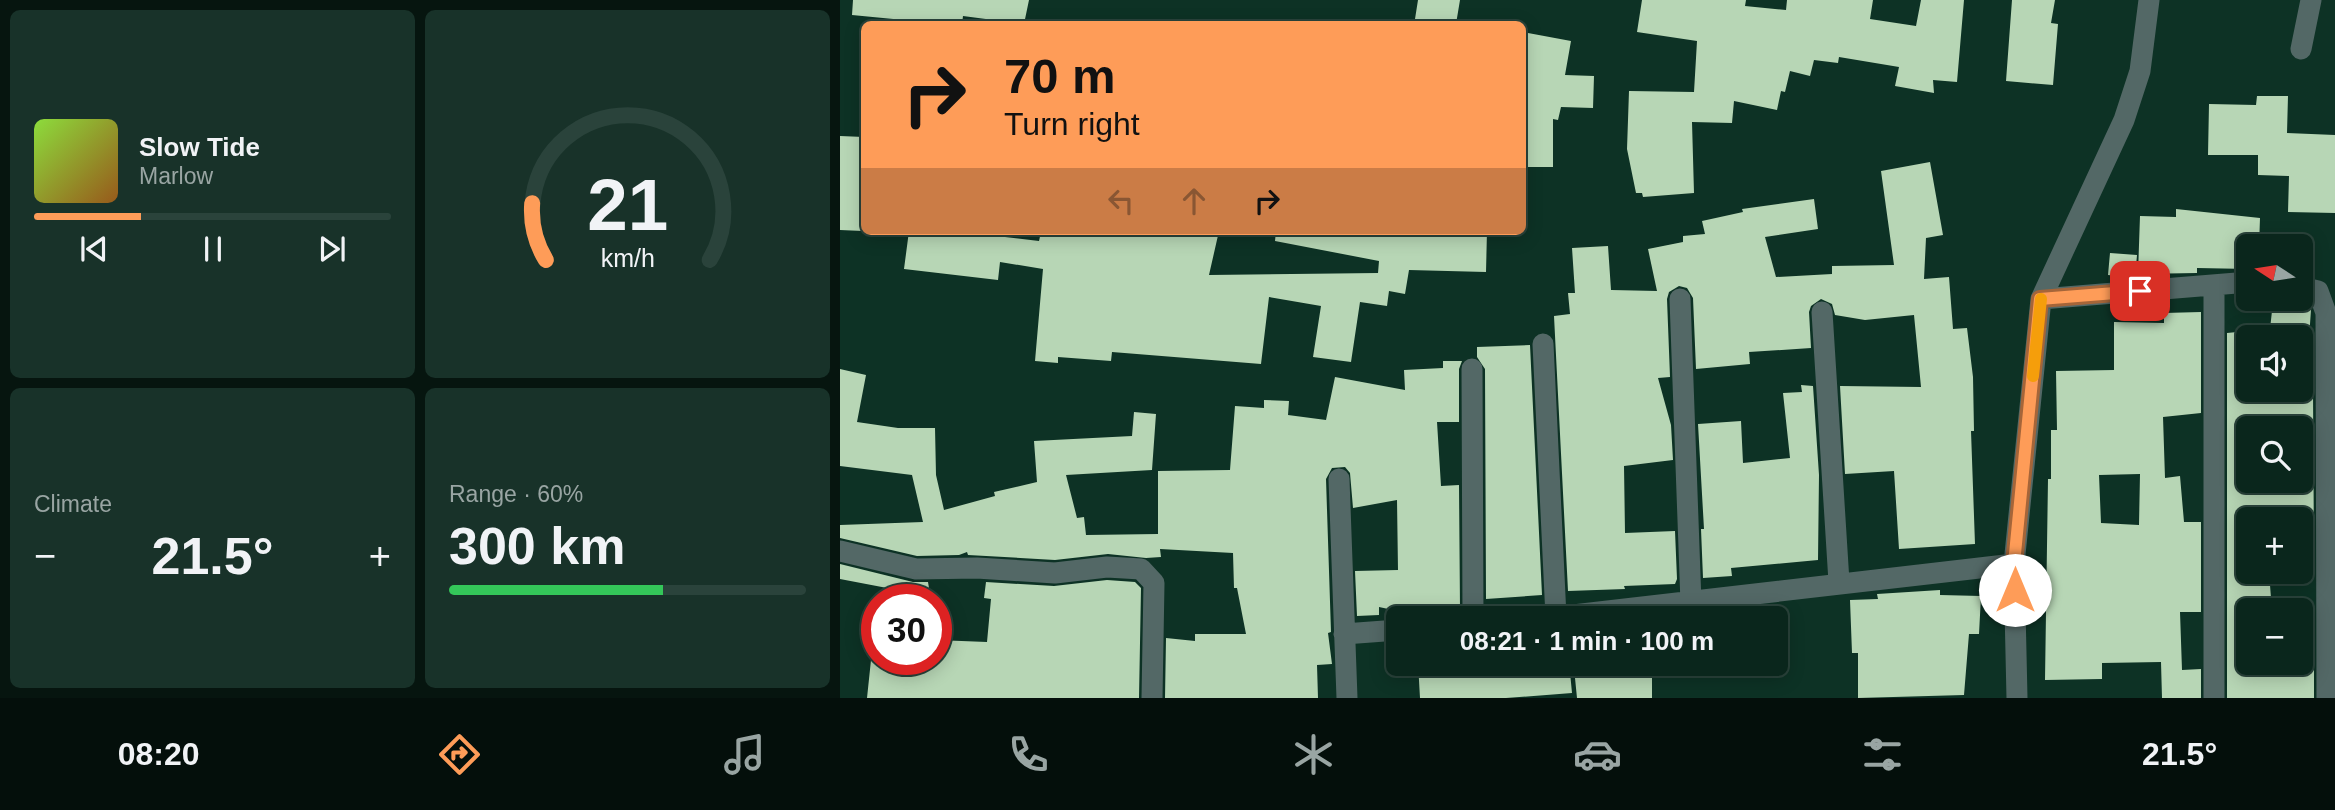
<!DOCTYPE html>
<meta charset="utf-8">
<style>
:root{--surface:#0a261c;--page:#183229;--text:#f1f3f6;--muted:#99a5a3;--line:#2a433b;--accent:#fe9c58}
body{margin:0;font-family:Helvetica,sans-serif;background:var(--page);color:var(--text);height:100vh;display:flex;flex-direction:column;font-size:26px;white-space:nowrap}
*{box-sizing:border-box;margin:0}
p{font-size:23px;color:var(--muted)}
.icon{flex:none;width:38px;height:38px;fill:none;stroke:currentColor;stroke-width:2;stroke-linecap:round;stroke-linejoin:round}
.map{position:relative;flex:1;overflow:hidden}
.details{display:flex;flex-direction:column;gap:10px;padding:10px;background:#06150f;width:840px}
.details>*{flex:none}
.hud{position:absolute;left:21px;top:21px;width:665px;height:214px;border-radius:10px;box-shadow:0 4px 18px #0003,0 0 0 2px var(--line);background:#fe9c58;color:#111;overflow:hidden}
.needle{width:46px;rotate:282deg}
.controls{position:absolute;left:1396px;top:234px;display:grid;gap:14px}
.controls a{display:grid;place-items:center;width:77px;height:77px;border-radius:10px;background:var(--surface);box-shadow:0 4px 18px #0003,0 0 0 2px var(--line);font-size:35px}
.speed{position:absolute;left:21px;top:584px;display:flex;gap:14px;font-size:35px;font-weight:700;text-align:center}
.speed>*{display:grid;place-content:center;width:91px;height:91px;border-radius:50%;background:var(--surface);box-shadow:0 4px 18px #0003,0 0 0 2px var(--line);line-height:1}
.speed .limit{border:10px solid #d22;background:#fff;color:#111}
.pin{position:absolute;display:grid;place-items:center;width:60px;height:60px;color:#fff;margin:-30px;border-radius:14px;box-shadow:0 4px 10px #0006}
.me{position:absolute;width:77px;margin:-38px;rotate:0deg;stroke-linejoin:round;filter:drop-shadow(0 0 5px #0008)}
.turn{display:flex;align-items:center;gap:24px;height:147px;padding:0 28px;font-size:32px}
.turn .icon{width:91px;height:91px;stroke-width:2.5}
.turn b{display:block;font-size:49px;line-height:60px}
.lanes{display:flex;align-items:center;height:66px;padding:0 28px;background:#0003;justify-content:center;gap:35px;direction:ltr}
.lanes .off{opacity:.35}
.big{font-size:52px;font-weight:800;line-height:1.1}
.details .widget{flex:1;display:flex;flex-direction:column;justify-content:center;gap:10px;min-width:0;padding:0 24px;border-radius:10px;background:var(--page)}
.details .dial{align-items:center;gap:0}
.dial svg{height:182px;overflow:visible;fill:none;stroke:var(--line);stroke-width:7;stroke-linecap:round;text-anchor:middle}
.dial text{fill:var(--text);stroke:none}
.song{display:flex;align-items:center;gap:21px}
.cover{width:84px;height:84px;border-radius:10px;background:linear-gradient(135deg,hsl(90 70% 55%),hsl(30 70% 35%))}
.played{height:7px;border-radius:4px;background:linear-gradient(90deg,var(--accent) 30%,var(--line) 30%)}
.keys{display:flex;justify-content:space-around;direction:ltr}
.heat{display:flex;justify-content:space-between;align-items:center;font-size:38px;direction:ltr}
.charge{height:10px;border-radius:5px;background:linear-gradient(90deg,#34c759 60%,var(--line) 0)}
.details .tiles{flex:1;display:grid;gap:10px;grid-template-columns:repeat(2,1fr)}
.trip{position:absolute;left:546px;top:606px;width:402px;height:70px;border-radius:10px;background:var(--surface);box-shadow:0 4px 18px #0003,0 0 0 2px var(--line);font-weight:800;line-height:70px;text-align:center}
.tab-bar{display:flex;height:112px;justify-content:space-around;align-items:center;background:#040f0b;color:var(--muted)}
.tab-bar .icon{width:49px;height:49px}
.tab-bar .current{color:var(--accent)}
.tab-bar b{font-size:32px;color:var(--text)}
main{display:flex;flex:1;min-height:0}
.map>svg:first-child{display:block}
.building{fill:#b7d6b5;fill-rule:evenodd}
.lines{fill:none;stroke-linecap:round;stroke-linejoin:round}
.street{stroke:#536866;stroke-width:21}
.route-casing{stroke:#a56539;stroke-width:18}
.route{stroke:#fe9c58;stroke-width:12}
.slow{stroke:#f59e0b;stroke-width:12}
</style>
<main>
<section class="details">
<div class="tiles">
<div class="widget">
<div class="song"><i class="cover"></i><div><b>Slow Tide</b><p>Marlow</p></div></div>
<div class="played"></div>
<div class="keys"><svg class="icon" aria-label="previous" viewBox="0 0 24 24"><path d="M18 5L8 12l10 7zM5 5v14"/></svg><svg class="icon" aria-label="pause" viewBox="0 0 24 24"><path d="M8 5v14M16 5v14"/></svg><svg class="icon" aria-label="next" viewBox="0 0 24 24"><path d="M6 5l10 7-10 7zM19 5v14"/></svg></div>
</div>
<div class="widget dial"><svg viewBox="0 0 100 80">
<path d="M14 69A42 42 0 1 1 86 69"/>
<path d="M14 69A42 42 0 0 1 8 44" stroke="#fe9c58"/>
<text x="50" y="56" font-size="32" font-weight="700">21</text>
<text x="50" y="72" font-size="11">km/h</text>
</svg></div>
<div class="widget"><p>Climate</p>
<div class="heat"><a>−</a><b class="big">21.5°</b><a>+</a></div>
</div>
<div class="widget"><p>Range · 60%</p><b class="big">300 km</b><div class="charge"></div></div>
</div>
</section>
<div class="map">
<svg width="1495" height="698" viewBox="0 0 1495 698">
<rect width="100%" height="100%" fill="#0d3225"/>
<path class="building" d="M 13,0 L 189,0 L 184,24 L 123,16 L 122,24 L 73,24 L 74,21 L 12,15 Z
M 578,0 L 620,0 L 616,24 L 575,19 Z
M 802,0 L 906,0 L 905,6 L 946,10 L 947,0 L 1033,0 L 1030,19 L 1076,26 L 1081,0 L 1124,0 L 1117,82 L 1093,80 L 1094,93 L 1055,86 L 1059,67 L 999,57 L 998,63 L 974,60 L 970,76 L 950,71 L 945,92 L 941,91 L 937,110 L 894,101 L 892,123 L 852,122 L 854,193 L 803,197 L 802,193 L 796,193 L 787,149 L 789,91 L 854,92 L 857,41 L 797,32 Z
M 1172,0 L 1215,0 L 1211,23 L 1218,24 L 1213,85 L 1166,81 Z
M 682,32 L 731,41 L 725,75 L 754,76 L 753,108 L 721,107 L 718,120 L 713,119 L 713,167 L 682,167 Z
M 1417,96 L 1448,96 L 1447,133 L 1495,135 L 1495,213 L 1448,212 L 1449,176 L 1418,175 L 1418,155 L 1368,155 L 1369,104 L 1416,105 Z
M 0,136 L 24,137 L 23,231 L 0,230 Z
M 1090,162 L 1103,235 L 1086,238 L 1084,279 L 1109,277 L 1113,329 L 1127,328 L 1133,377 L 1134,431 L 1131,431 L 1135,544 L 1059,549 L 1054,471 L 1005,474 L 1000,386 L 1081,387 L 1074,315 L 1025,320 L 995,315 L 992,304 L 981,299 L 971,306 L 969,312 L 971,348 L 909,352 L 910,364 L 856,369 L 853,298 L 847,288 L 839,286 L 829,292 L 827,299 L 830,377 L 818,378 L 831,425 L 833,460 L 784,466 L 785,533 L 835,531 L 837,579 L 835,584 L 784,586 L 785,589 L 728,591 L 714,316 L 730,314 L 728,293 L 735,293 L 732,248 L 768,246 L 771,290 L 817,291 L 808,249 L 843,242 L 843,236 L 865,234 L 862,221 L 903,212 L 902,209 L 974,199 L 978,229 L 925,237 L 936,277 L 992,274 L 992,266 L 1054,265 L 1041,171 Z
M 1336,209 L 1420,218 L 1419,247 L 1409,247 L 1409,269 L 1357,268 L 1357,273 L 1298,274 L 1300,216 L 1336,217 Z
M 69,231 L 140,231 L 139,234 L 199,241 L 201,232 L 221,235 L 222,231 L 379,231 L 369,275 L 538,273 L 539,261 L 435,241 L 436,231 L 647,231 L 646,272 L 569,270 L 565,294 L 549,291 L 547,306 L 520,302 L 511,362 L 473,357 L 481,306 L 429,297 L 421,364 L 272,352 L 271,361 L 218,357 L 218,363 L 195,361 L 203,269 L 160,262 L 158,280 L 64,269 Z
M 1270,253 L 1297,255 L 1295,278 L 1268,275 Z
M 1471,310 L 1469,338 L 1429,338 L 1432,311 Z
M 1361,312 L 1361,413 L 1323,417 L 1325,478 L 1340,476 L 1344,522 L 1361,522 L 1361,612 L 1340,612 L 1342,670 L 1361,669 L 1361,698 L 1322,698 L 1321,662 L 1262,663 L 1262,679 L 1205,680 L 1208,479 L 1211,479 L 1211,430 L 1217,430 L 1216,371 L 1274,370 L 1274,322 L 1324,323 L 1324,313 ZM 1300,474 L 1299,525 L 1261,523 L 1259,475 Z
M 1407,331 L 1404,390 L 1473,390 L 1474,558 L 1461,557 L 1461,520 L 1409,520 L 1409,572 L 1429,572 L 1432,611 L 1409,611 L 1409,663 L 1474,663 L 1474,698 L 1387,698 L 1387,333 ZM 1409,429 L 1461,429 L 1461,481 L 1409,481 Z
M 690,345 L 702,595 L 646,599 L 645,369 L 637,357 L 637,347 Z
M 603,361 L 622,361 L 619,369 L 619,422 L 597,422 L 601,486 L 619,485 L 620,609 L 567,613 L 539,607 L 539,615 L 517,616 L 515,571 L 558,570 L 557,500 L 513,508 L 510,473 L 505,467 L 492,468 L 486,479 L 491,632 L 488,633 L 492,664 L 477,665 L 478,698 L 325,698 L 326,638 L 355,641 L 355,634 L 406,634 L 397,588 L 394,588 L 393,553 L 320,549 L 321,557 L 306,558 L 268,554 L 215,560 L 128,555 L 127,552 L 119,555 L 77,556 L 0,538 L 0,525 L 83,522 L 72,475 L 0,466 L 0,369 L 26,375 L 17,422 L 58,428 L 95,428 L 96,475 L 104,510 L 155,496 L 154,492 L 197,482 L 194,441 L 292,436 L 294,412 L 316,414 L 312,470 L 226,475 L 237,518 L 244,517 L 246,535 L 318,534 L 318,471 L 390,470 L 395,406 L 424,408 L 424,400 L 449,401 L 448,415 L 486,420 L 495,377 L 565,390 L 564,370 L 603,368 Z
M 961,385 L 973,386 L 979,475 L 978,560 L 891,568 L 892,576 L 863,578 L 861,529 L 864,529 L 858,424 L 901,421 L 903,463 L 950,458 L 943,393 L 962,392 Z
M 0,564 L 73,582 L 88,582 L 91,600 L 70,600 L 68,592 L 0,579 Z
M 267,580 L 295,582 L 301,588 L 299,698 L 27,698 L 31,660 L 96,660 L 96,640 L 147,642 L 151,599 L 144,598 L 146,582 L 214,586 Z
M 1100,590 L 1100,595 L 1141,596 L 1139,634 L 1129,634 L 1124,695 L 1018,698 L 1018,653 L 1012,653 L 1010,600 L 1038,599 L 1037,594 Z
M 1461,607 L 1474,608 L 1474,654 L 1461,654 Z
M 578,663 L 672,663 L 674,677 L 730,672 L 732,693 L 666,698 L 580,698 Z
M 812,669 L 812,698 L 737,698 L 735,678 L 776,674 L 776,671 Z"/>
<g class="lines">
<path class="street" d="M 1461,49 L 1471,0
M 1374,286 L 1374,698
M 1461,287 L 1478,291 L 1486,313 L 1487,698
M 840,299 L 851,603
M 1201,299 L 1409,282
M 982,312 L 999,582
M 703,344 L 716,617
M 632,369 L 633,618
M 499,479 L 507,698
M 0,551 L 76,569 L 137,568 L 215,573 L 267,567 L 301,569 L 314,583 L 312,698
M 707,618 L 1174,564
M 504,634 L 558,630
M 1177,698 L 1174,564 L 1201,299 L 1284,120 L 1300,71 L 1309,0"/>
</g>
<g class="lines">
<g class="route-casing">
<path id="route" d="M 1175,590 L 1174,564 L 1200,299 L 1300,291"/>
</g>
<use href="#route" class="route"/>
<path class="slow" d="M 1193,376 L 1201,299"/>
</g>
</svg>
<div class="controls">
<a><svg class="needle" viewBox="-14 -14 28 28"><path d="M0-13l5 13h-10z" fill="#e53935"/><path d="M0 13l5-13h-10z" fill="#99a5a3"/></svg></a>
<a><svg class="icon" aria-label="sound" viewBox="0 0 24 24"><path d="M4 9h4l5-4v14l-5-4H4zM17 9q2 3 0 6"/></svg></a>
<a><svg class="icon" aria-label="search" viewBox="0 0 24 24"><circle cx="10" cy="10" r="6"/><path d="M15 15l6 6"/></svg></a>
<a>+</a>
<a>−</a>
</div>
<div class="speed"><div class="limit">30</div></div>
<div class="pin" style="left:1300px;top:291px;background:#d93025"><svg class="icon" aria-label="arrive" viewBox="0 0 24 24"><path d="M6 21V4h12l-3 4 3 4H6"/></svg></div>
<svg class="me" style="left:1175px;top:590px" viewBox="-20 -20 40 40"><circle r="19" fill="#fff"/><path d="M0-13L10 11 0 6-10 11z" fill="#fe9c58"/></svg>
<div class="trip">08:21 · 1 min · 100 m</div>
<div class="hud">
<div class="turn"><svg class="icon" aria-label="right" viewBox="0 0 24 24"><path d="M7 20v-9h11M14 6l5 5-5 5"/></svg><div><b>70 m</b>Turn right</div></div>
<div class="lanes"><svg class="icon off" aria-label="left" viewBox="0 0 24 24"><path d="M17 20v-9H6M10 6l-5 5 5 5"/></svg><svg class="icon off" aria-label="ahead" viewBox="0 0 24 24"><path d="M12 20V5M6 11l6-6 6 6"/></svg><svg class="icon" aria-label="right" viewBox="0 0 24 24"><path d="M7 20v-9h11M14 6l5 5-5 5"/></svg></div>
</div>
</div>
</main>
<nav class="tab-bar">
<b>08:20</b>
<svg class="icon current" aria-label="directions" viewBox="0 0 24 24"><path d="M12 3l9 9-9 9-9-9zM9 14v-3h6M13 9l2 2-2 2"/></svg>
<svg class="icon" aria-label="music" viewBox="0 0 24 24"><path d="M9 18V5l10-2v13"/><circle cx="6" cy="18" r="3"/><circle cx="16" cy="16" r="3"/></svg>
<svg class="icon" aria-label="phone" viewBox="0 0 24 24"><path d="M5 4h4l2 5-3 2q2 4 5 5l2-3 5 2v4C11 20 4 13 5 4z"/></svg>
<svg class="icon" aria-label="climate" viewBox="0 0 24 24"><path d="M12 3v18M4 7l16 10M4 17L20 7"/></svg>
<svg class="icon" aria-label="car" viewBox="0 0 24 24"><path d="M5 17H2v-5l4-1 3-4h7l3 4 3 1v5h-3M9 17h6M6 11h13"/><circle cx="7" cy="17" r="2"/><circle cx="17" cy="17" r="2"/></svg>
<svg class="icon" aria-label="filters" viewBox="0 0 24 24"><path d="M4 7h16M4 17h16"/><circle cx="9" cy="7" r="2"/><circle cx="15" cy="17" r="2"/></svg>
<b>21.5°</b>
</nav>
